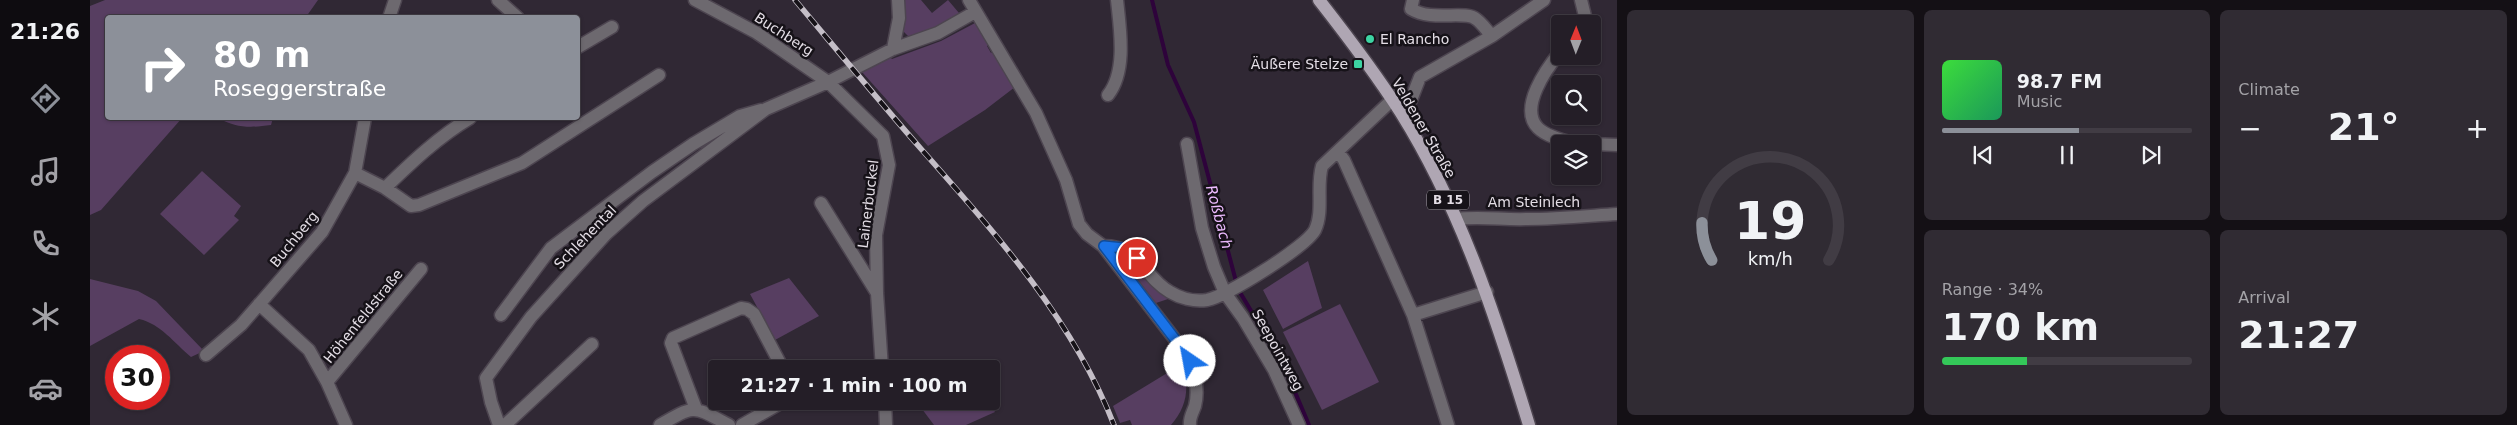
<!DOCTYPE html>
<meta charset="utf-8">
<style>
:root{--surface:#241e27;--page:#302b33;--text:#f1f3f6;--muted:#a3a2a7;--line:#413c44;--accent:#8c9099}
body{margin:0;font-family:"DejaVu Sans",sans-serif;background:var(--page);color:var(--text);height:100vh;display:flex;flex-direction:column;font-size:19px;white-space:nowrap}
*{box-sizing:border-box;margin:0}
p{font-size:16px;color:var(--muted)}
.icon{flex:none;width:28px;height:28px;fill:none;stroke:currentColor;stroke-width:2;stroke-linecap:round;stroke-linejoin:round}
.map{position:relative;flex:1;overflow:hidden}
.details{display:flex;flex-direction:column;gap:10px;padding:10px;background:#141015;width:900px}
.details>*{flex:none}
.guide{position:absolute;left:15px;top:15px;width:475px;height:105px;border-radius:5px;box-shadow:0 1px 4px #0004,0 0 0 1px var(--line);background:#8c9099;color:#fff;overflow:hidden}
.needle{width:32px;rotate:1deg}
.fabs{position:absolute;left:1461px;top:15px;display:grid;gap:10px}
.fabs a{display:grid;place-items:center;width:50px;height:50px;border-radius:5px;background:var(--surface);box-shadow:0 1px 4px #0004,0 0 0 1px var(--line);font-size:25px}
.speed{position:absolute;left:15px;top:345px;display:flex;gap:10px;font-size:25px;font-weight:700;text-align:center}
.speed>*{display:grid;place-content:center;width:65px;height:65px;border-radius:50%;background:var(--surface);box-shadow:0 1px 4px #0004,0 0 0 1px var(--line);line-height:1}
.speed .limit{border:8px solid #d22;background:#fff;color:#111}
.pin{position:absolute;display:grid;place-items:center;width:42px;height:42px;color:#fff;margin:-21px;border:2px solid #fff;border-radius:50%;box-shadow:0 1px 5px #0007}
.me{position:absolute;width:55px;margin:-28px;rotate:327deg;stroke-linejoin:round;filter:drop-shadow(0 0 4px #0008)}
.turn{display:flex;align-items:center;gap:18px;height:105px;padding:0 25px;font-size:22px}
.turn .icon{width:65px;height:65px;stroke-width:2.5}
.turn b{display:block;font-size:35px;line-height:42px}
.big{font-size:38px;font-weight:700;line-height:1.1}
.details .tile{flex:1;display:flex;flex-direction:column;justify-content:center;gap:8px;min-width:0;padding:0 18px;border-radius:8px;background:var(--page)}
.details .dial{align-items:center;gap:0}
.dial svg{height:130px;overflow:visible;fill:none;stroke:var(--line);stroke-width:7;stroke-linecap:round;text-anchor:middle}
.dial text{fill:var(--text);stroke:none}
.song{display:flex;align-items:center;gap:15px}
.cover{width:60px;height:60px;border-radius:8px;background:linear-gradient(135deg,hsl(120 70% 55%),hsl(150 70% 35%))}
.played{height:5px;border-radius:2px;background:linear-gradient(90deg,var(--accent) 55%,var(--line) 55%)}
.keys{display:flex;justify-content:space-around;direction:ltr}
.heat{display:flex;justify-content:space-between;align-items:center;font-size:28px;direction:ltr}
.charge{height:8px;border-radius:4px;background:linear-gradient(90deg,#34c759 34%,var(--line) 0)}
.details .tiles{flex:1;display:grid;gap:10px;grid-template-columns:repeat(3,1fr)}
.tile:first-child{grid-row:span 2}
.trip{position:absolute;left:618px;top:360px;width:292px;height:50px;border-radius:5px;background:var(--surface);box-shadow:0 1px 4px #0004,0 0 0 1px var(--line);font-weight:700;line-height:50px;text-align:center}
main{display:flex;flex:1;min-height:0}
.menu{display:flex;flex-direction:column;width:90px;justify-content:space-around;align-items:center;background:#0e0c10;color:var(--muted)}
.menu .icon{width:35px;height:35px}
.menu .on{color:var(--accent)}
.menu b{font-size:22px;color:var(--text)}
.map>svg:first-child{display:block}
.green{fill:#573e61}
.lines{fill:none;stroke-linecap:round;stroke-linejoin:round}
.stream{stroke:#2e033b;stroke-width:4}
.minor-casing{stroke:#4d4550;stroke-width:15}
.major-casing{stroke:#4d4550;stroke-width:15}
.minor{stroke:#6d696f;stroke-width:12}
.major{stroke:#afa6b3;stroke-width:12}
.rail-casing{stroke:#c4bec7;stroke-width:5.5}
.rail{stroke:#161218;stroke-width:4;stroke-dasharray:11;stroke-linecap:butt}
.route-casing{stroke:#114b97;stroke-width:12}
.route{stroke:#1a73e8;stroke-width:9}
.poi-dot{fill:#3dd4a3;stroke:#161218;stroke-width:2}
.labels{text-anchor:middle;dominant-baseline:central;stroke-width:5;stroke-linejoin:round;paint-order:stroke}
.shield{fill:#161218;stroke:#a6a1a8;stroke-width:1}
.shield-label{font-size:12px;font-weight:bold;fill:#e4dee6}
.street-label{font-size:14px;fill:#e4dee6;stroke:#161218}
.poi-label{font-size:14px;fill:#e4dee6;stroke:#161218;text-anchor:start}
.water-label{font-size:15px;font-style:italic;fill:#ecbafe;stroke:#161218}
</style>
<main>
<nav class="menu">
<b>21:26</b>
<svg class="icon on" aria-label="directions" viewBox="0 0 24 24"><path d="M12 3l9 9-9 9-9-9zM9 14v-3h6M13 9l2 2-2 2"/></svg>
<svg class="icon" aria-label="music" viewBox="0 0 24 24"><path d="M9 18V5l10-2v13"/><circle cx="6" cy="18" r="3"/><circle cx="16" cy="16" r="3"/></svg>
<svg class="icon" aria-label="phone" viewBox="0 0 24 24"><path d="M5 4h4l2 5-3 2q2 4 5 5l2-3 5 2v4C11 20 4 13 5 4z"/></svg>
<svg class="icon" aria-label="climate" viewBox="0 0 24 24"><path d="M12 3v18M4 7l16 10M4 17L20 7"/></svg>
<svg class="icon" aria-label="car" viewBox="0 0 24 24"><path d="M5 17H2v-5l4-1 3-4h7l3 4 3 1v5h-3M9 17h6M6 11h13"/><circle cx="7" cy="17" r="2"/><circle cx="17" cy="17" r="2"/></svg>
</nav>
<div class="map">
<svg width="1527" height="425" viewBox="0 0 1527 425">
<rect width="100%" height="100%" fill="#302834"/>
<path class="green" d="M 15,0 L 228,0 L 216,17 L 18,18 L 18,118 L 92,118 L 11,210 L 0,215 L 0,6 Z
M 812,0 L 831,0 L 842,13 L 858,0 L 869,13 L 854,24 L 819,37 L 811,29 Z
M 885,23 L 899,44 L 897,46 L 901,53 L 904,51 L 925,87 L 895,110 L 838,146 L 772,72 L 799,56 L 802,59 L 851,41 Z
M 128,118 L 183,118 L 181,125 C 160,128 146,128 128,118 Z
M 112,171 L 151,206 L 144,216 L 149,220 L 114,255 L 70,214 Z
M 1029,255 L 1034,255 L 1081,298 L 1066,303 Z
M 1218,261 L 1232,308 L 1193,329 L 1173,290 Z
M 699,278 L 729,316 L 685,340 L 660,294 Z
M 0,279 L 48,291 L 66,301 L 114,351 L 101,357 C 84,343 71,324 49,319 L 0,346 Z
M 1250,304 L 1289,382 L 1232,410 L 1193,332 Z
M 1092,364 C 1100,387 1097,407 1081,425 L 1042,425 L 1040,420 L 1030,423 L 1023,406 Z
M 841,401 L 898,401 L 905,412 L 876,425 L 844,425 L 832,409 Z"/>
<g class="lines">
<path class="stream" d="M 1062,0 L 1078,65 L 1104,122 L 1148,289 L 1194,366 L 1219,425"/>
<g class="minor-casing">
<path id="minor" d="M 408,0 L 428,18
M 605,0 L 667,33 L 738,82 L 793,136 L 799,165 L 786,235 L 787,293 L 792,369
M 879,0 L 946,113 L 976,180 L 989,224 L 997,234 L 1013,246 L 1094,351 C 1103,368 1110,386 1105,406 C 1103,412 1099,418 1100,425
M 1491,0 L 1495,16 L 1492,24
M 299,18 L 305,0
M 1402,36 L 1454,0
M 488,47 L 522,27
M 803,49 L 809,18 L 808,0
M 1470,52 C 1457,68 1428,108 1448,128 C 1457,137 1475,141 1487,144
M 1018,95 C 1037,71 1030,29 1027,0
M 1312,114 L 1321,100 L 1330,77 L 1402,36 C 1397,31 1392,23 1386,19 C 1375,10 1342,22 1321,9 L 1323,0
M 1097,144 L 1112,228 L 1124,267 L 1135,293 L 1153,318 L 1184,370 L 1209,425
M 1502,144 L 1527,145
M 1248,152 L 1254,160 L 1323,315 L 1358,425
M 265,173 L 295,188 L 321,206 L 329,205 L 432,163 L 569,75
M 295,188 C 321,163 348,137 380,118
M 731,203 L 787,293
M 1367,219 C 1390,216 1414,220 1437,219 C 1467,219 1497,216 1527,214
M 1013,246 C 1052,246 1052,276 1080,292 C 1090,298 1104,302 1117,300 C 1137,296 1216,247 1225,230 C 1234,211 1226,186 1232,166 L 1302,100
M 169,304 L 219,350 L 237,382 L 256,425
M 411,315 L 461,248 L 562,172 L 603,144 L 650,116 L 671,110
M 1323,315 L 1397,292
M 116,355 L 151,325 L 232,232 L 265,173 L 275,118
M 237,382 L 331,269
M 795,401 L 796,425
M 606,409 L 581,343 L 583,338 L 651,308 L 657,309 L 664,314 L 693,369
M 409,425 L 401,402 L 396,378 L 441,317 L 516,234 L 553,201 L 676,109 L 738,82 L 803,49 L 848,33 L 885,12
M 415,425 L 502,344
M 570,425 C 606,404 603,406 639,425
M 652,425 L 694,401"/>
</g>
<g class="major-casing">
<path id="major" d="M 1229,0 C 1258,37 1286,74 1311,113 C 1371,209 1406,317 1439,425"/>
</g>
<use href="#minor" class="minor"/>
<use href="#major" class="major"/>
<g class="rail-casing">
<path id="rail" d="M 705,0 C 747,50 789,101 832,150 C 906,234 983,320 1024,425"/>
</g>
<use href="#rail" class="rail"/>
</g>
<g class="lines">
<g class="route-casing">
<path id="route" d="M 1047,258 L 1033,248 L 1014,246 L 1094,351 L 1100,361"/>
</g>
<use href="#route" class="route"/>
</g>
<g class="poi-dot">
<circle cx="1280" cy="39" r="5"/>
<rect x="1263" y="59" width="10" height="10" rx="2.5"/>
</g>
<g class="labels">
<rect class="shield" x="1337" y="190.5" width="42" height="19" rx="4"/>
<g class="shield-label">
<text x="1358" y="200">B 15</text>
</g>
<g class="street-label">
<text transform="translate(694 34) rotate(33)">Buchberg</text>
<text transform="translate(1334 128) rotate(60)">Veldener Straße</text>
<text x="1444" y="202">Am Steinlech</text>
<text transform="translate(778 204) rotate(-83)">Lainerbuckel</text>
<text transform="translate(495 237) rotate(-46)">Schlehental</text>
<text transform="translate(204 239) rotate(-51)">Buchberg</text>
<text transform="translate(273 316) rotate(-51)">Höhenfeldstraße</text>
<text transform="translate(1188 350) rotate(61)">Seepointweg</text>
</g>
<g class="poi-label">
<text x="1290" y="39">El Rancho</text>
<text x="1258" y="64" text-anchor="end">Äußere Stelze</text>
</g>
<g class="water-label">
<text transform="translate(1129 217) rotate(75)">Roßbach</text>
</g>
</g>
</svg>
<div class="fabs">
<a><svg class="needle" viewBox="-14 -14 28 28"><path d="M0-13l5 13h-10z" fill="#e53935"/><path d="M0 13l5-13h-10z" fill="#a3a2a7"/></svg></a>
<a><svg class="icon" aria-label="search" viewBox="0 0 24 24"><circle cx="10" cy="10" r="6"/><path d="M15 15l6 6"/></svg></a>
<a><svg class="icon" aria-label="layers" viewBox="0 0 24 24"><path d="M12 4l9 5-9 5-9-5zM3 14l9 5 9-5"/></svg></a>
</div>
<div class="speed"><div class="limit">30</div></div>
<div class="pin" style="left:1047px;top:258px;background:#d93025"><svg class="icon" aria-label="arrive" viewBox="0 0 24 24"><path d="M6 21V4h12l-3 4 3 4H6"/></svg></div>
<svg class="me" style="left:1100px;top:361px" viewBox="-20 -20 40 40"><circle r="19" fill="#fff"/><path d="M0-13L10 11 0 6-10 11z" fill="#1a73e8"/></svg>
<div class="trip">21:27 · 1 min · 100 m</div>
<div class="guide">
<div class="turn"><svg class="icon" aria-label="right" viewBox="0 0 24 24"><path d="M7 20v-9h11M14 6l5 5-5 5"/></svg><div><b>80 m</b>Roseggerstraße</div></div>
</div>
</div>
<section class="details">
<div class="tiles">
<div class="tile dial"><svg viewBox="0 0 100 80">
<path d="M14 69A42 42 0 1 1 86 69"/>
<path d="M14 69A42 42 0 0 1 8 46" stroke="#8c9099"/>
<text x="50" y="56" font-size="32" font-weight="700">19</text>
<text x="50" y="72" font-size="11">km/h</text>
</svg></div>
<div class="tile">
<div class="song"><i class="cover"></i><div><b>98.7 FM</b><p>Music</p></div></div>
<div class="played"></div>
<div class="keys"><svg class="icon" aria-label="previous" viewBox="0 0 24 24"><path d="M18 5L8 12l10 7zM5 5v14"/></svg><svg class="icon" aria-label="pause" viewBox="0 0 24 24"><path d="M8 5v14M16 5v14"/></svg><svg class="icon" aria-label="next" viewBox="0 0 24 24"><path d="M6 5l10 7-10 7zM19 5v14"/></svg></div>
</div>
<div class="tile"><p>Climate</p>
<div class="heat"><a>−</a><b class="big">21°</b><a>+</a></div>
</div>
<div class="tile"><p>Range · 34%</p><b class="big">170 km</b><div class="charge"></div></div>
<div class="tile"><p>Arrival</p><b class="big">21:27</b></div>
</div>
</section>
</main>
